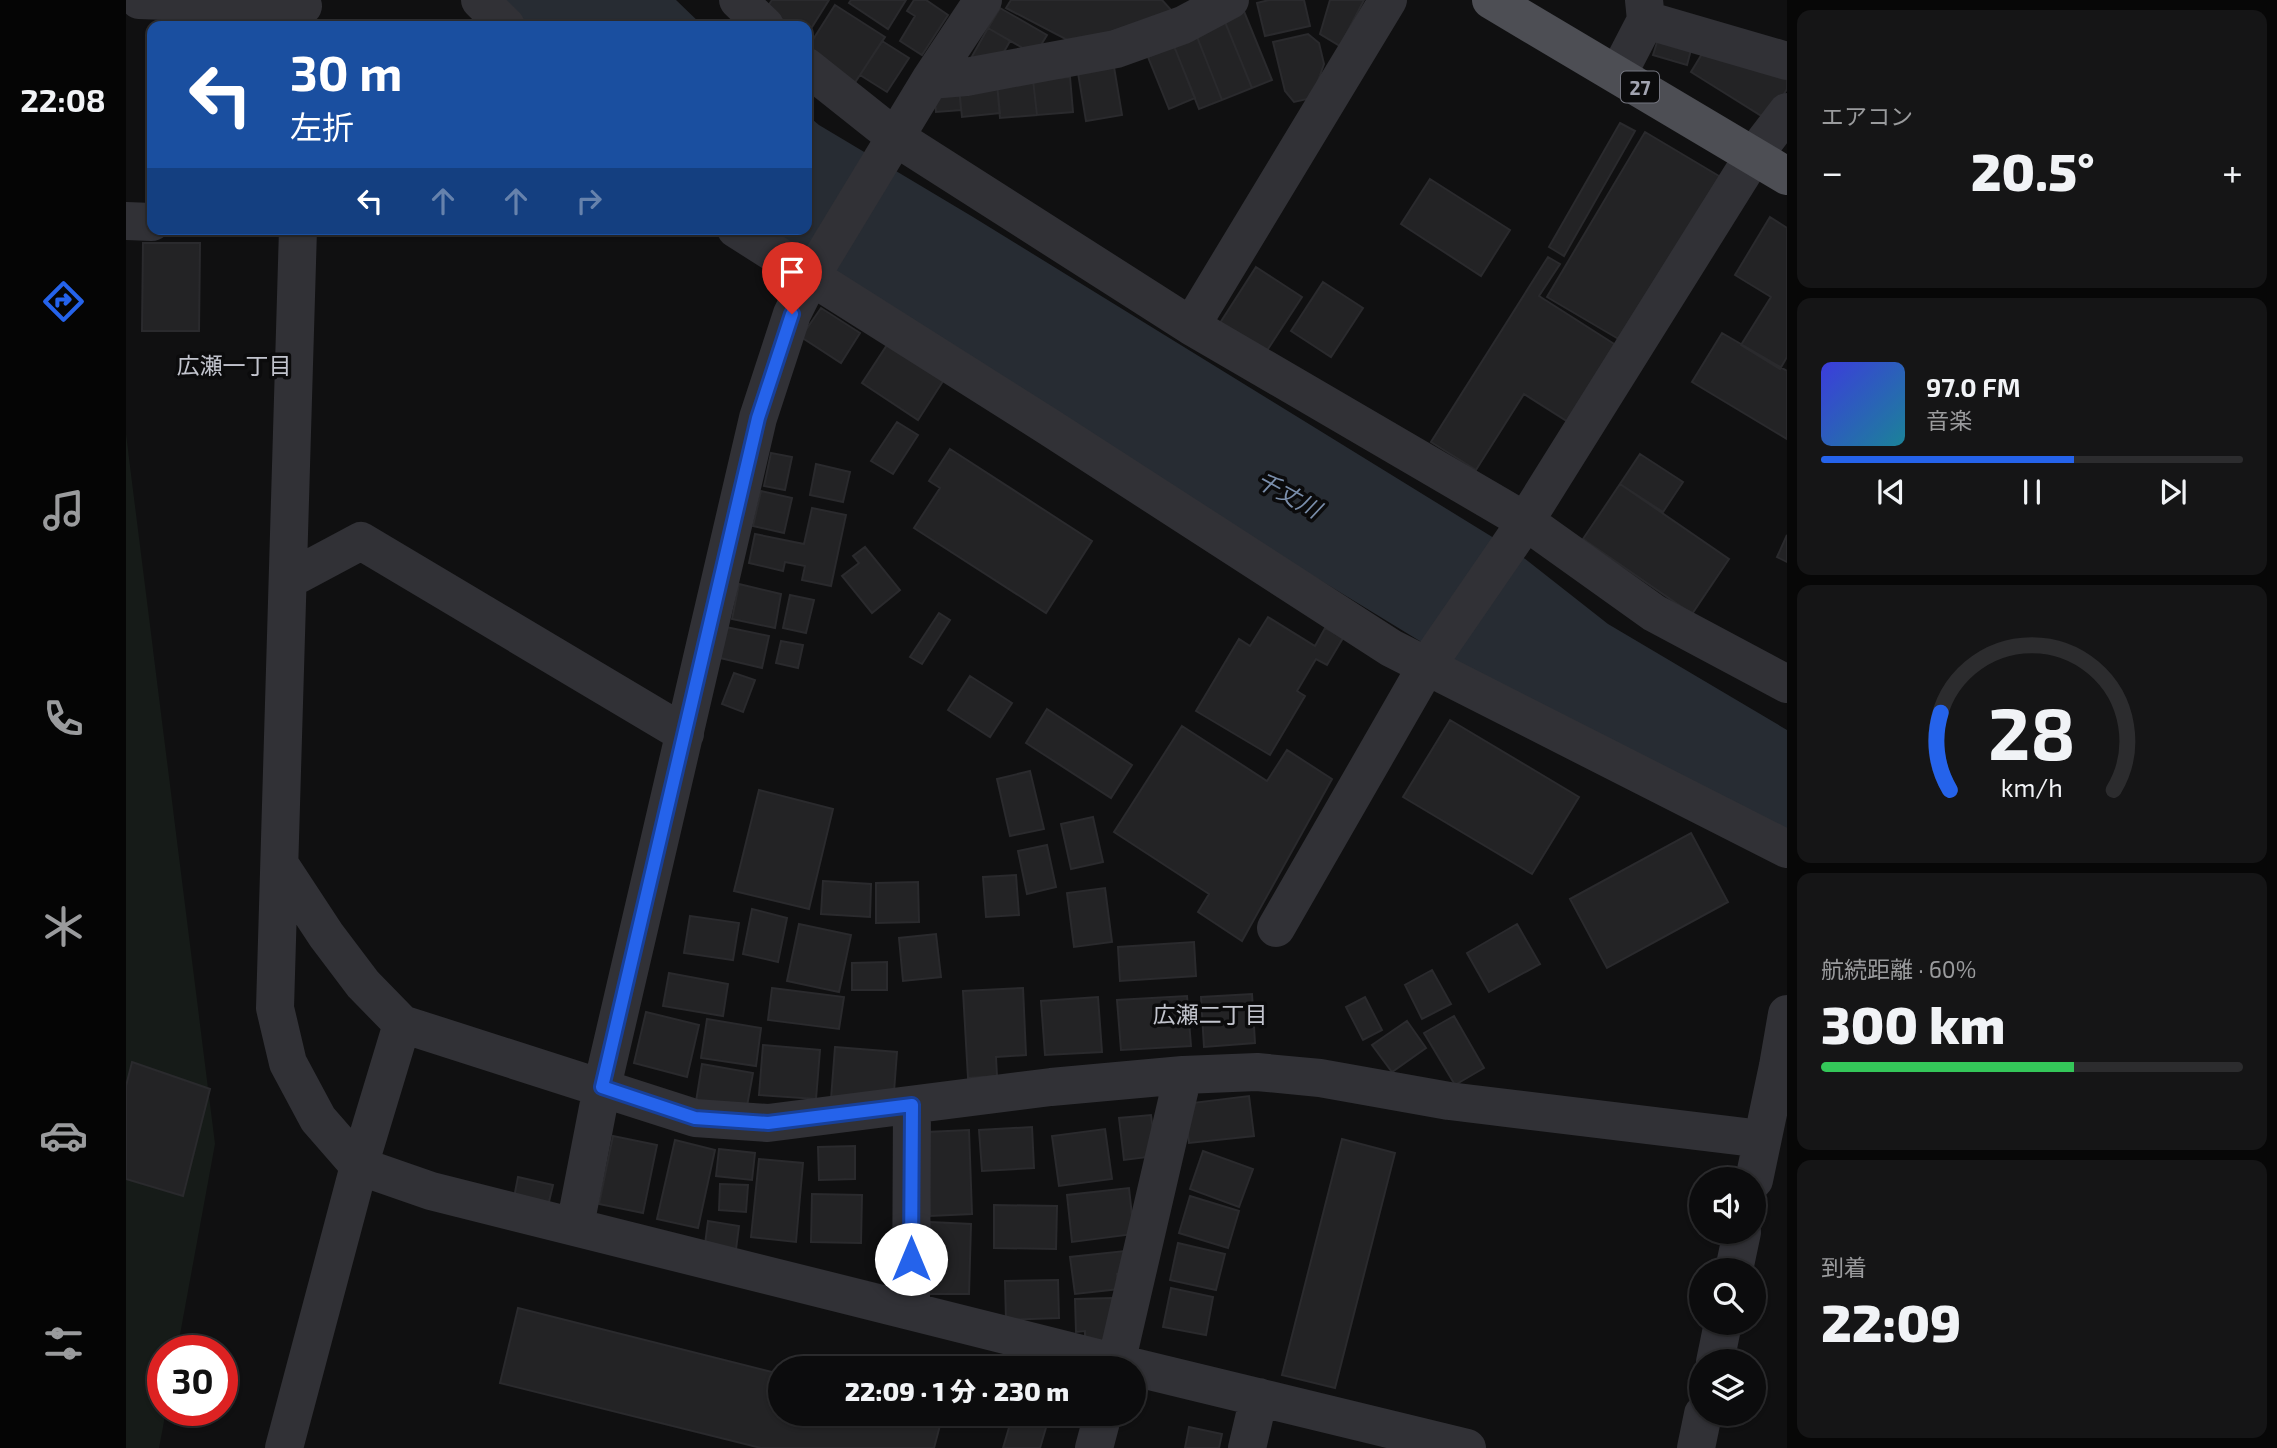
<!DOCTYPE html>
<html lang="ja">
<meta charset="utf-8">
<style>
:root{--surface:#0c0c0d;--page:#151516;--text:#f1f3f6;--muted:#9a9b9d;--line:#2c2c2e;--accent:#2563eb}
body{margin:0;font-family:"Exo 2","Noto Sans JP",sans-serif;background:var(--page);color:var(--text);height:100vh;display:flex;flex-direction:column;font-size:26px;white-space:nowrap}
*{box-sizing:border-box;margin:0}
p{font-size:23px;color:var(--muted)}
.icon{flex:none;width:38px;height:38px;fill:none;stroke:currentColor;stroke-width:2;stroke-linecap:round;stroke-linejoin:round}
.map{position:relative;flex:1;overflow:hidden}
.sheet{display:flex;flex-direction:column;gap:10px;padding:10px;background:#070707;width:490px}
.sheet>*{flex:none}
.hud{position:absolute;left:21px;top:21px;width:665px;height:214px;border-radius:14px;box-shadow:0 2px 5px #0004,0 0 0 2px var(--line);background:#1a4fa0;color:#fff;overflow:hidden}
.fabs{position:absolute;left:1563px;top:1167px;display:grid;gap:14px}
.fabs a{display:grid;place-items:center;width:77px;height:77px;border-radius:50%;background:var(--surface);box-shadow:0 2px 5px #0004,0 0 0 2px var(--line);font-size:35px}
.speed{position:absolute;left:21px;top:1335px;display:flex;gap:14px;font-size:35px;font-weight:700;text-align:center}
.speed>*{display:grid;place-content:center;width:91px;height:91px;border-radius:50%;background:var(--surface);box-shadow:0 2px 5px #0004,0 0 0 2px var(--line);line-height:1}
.speed .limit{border:10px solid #d22;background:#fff;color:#111}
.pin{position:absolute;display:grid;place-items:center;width:60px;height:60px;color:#fff;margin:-72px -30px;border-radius:50% 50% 50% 0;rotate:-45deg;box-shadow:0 0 7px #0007}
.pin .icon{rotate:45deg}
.me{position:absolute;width:77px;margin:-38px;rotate:0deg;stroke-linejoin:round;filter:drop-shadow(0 0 5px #0008)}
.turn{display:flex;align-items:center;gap:24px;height:147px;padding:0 28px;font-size:32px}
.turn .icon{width:91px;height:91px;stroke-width:2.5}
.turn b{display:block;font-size:49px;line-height:60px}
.lanes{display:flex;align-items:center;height:66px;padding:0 28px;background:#0003;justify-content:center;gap:35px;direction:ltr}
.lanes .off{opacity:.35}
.big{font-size:52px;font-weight:800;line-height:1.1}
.sheet .tile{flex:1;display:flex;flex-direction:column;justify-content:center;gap:10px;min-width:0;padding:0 24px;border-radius:14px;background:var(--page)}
.sheet .dial{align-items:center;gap:0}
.dial svg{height:182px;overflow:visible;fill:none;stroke:var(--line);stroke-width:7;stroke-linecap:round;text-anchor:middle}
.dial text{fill:var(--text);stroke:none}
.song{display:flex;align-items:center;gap:21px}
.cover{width:84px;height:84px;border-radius:10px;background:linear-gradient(135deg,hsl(240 70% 55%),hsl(190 70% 35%))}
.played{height:7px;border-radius:4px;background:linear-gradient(90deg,var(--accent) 60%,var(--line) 60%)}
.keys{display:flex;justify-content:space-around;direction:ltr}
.heat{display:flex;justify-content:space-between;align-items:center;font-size:38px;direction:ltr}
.charge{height:10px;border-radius:5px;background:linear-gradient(90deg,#34c759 60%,var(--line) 0)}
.trip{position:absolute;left:642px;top:1356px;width:378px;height:70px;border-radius:35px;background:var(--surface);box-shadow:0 2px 5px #0004,0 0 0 2px var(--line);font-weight:800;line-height:70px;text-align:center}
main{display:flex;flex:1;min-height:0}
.tab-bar{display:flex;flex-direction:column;width:126px;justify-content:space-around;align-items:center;background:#050505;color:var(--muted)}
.tab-bar .icon{width:49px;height:49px}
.tab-bar .selected{color:var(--accent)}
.tab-bar b{font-size:32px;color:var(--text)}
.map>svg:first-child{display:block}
.green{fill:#161b18}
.water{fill:#272c33}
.building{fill:#232325;stroke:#2a2a2d;stroke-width:2}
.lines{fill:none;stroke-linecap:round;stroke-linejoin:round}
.street{stroke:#313136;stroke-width:38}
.primary{stroke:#4d4e54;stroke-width:38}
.route-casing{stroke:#184099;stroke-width:18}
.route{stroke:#2563eb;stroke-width:12}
.labels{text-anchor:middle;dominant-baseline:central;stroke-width:7;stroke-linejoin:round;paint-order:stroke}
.shield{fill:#0b0b0c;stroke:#757680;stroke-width:2}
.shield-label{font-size:19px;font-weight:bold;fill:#a2a4b1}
.neighbourhood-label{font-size:23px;fill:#c2c4cd;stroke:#0b0b0c}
.water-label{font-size:23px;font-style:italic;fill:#7a8eab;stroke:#0b0b0c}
</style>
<main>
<nav class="tab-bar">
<b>22:08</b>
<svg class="icon selected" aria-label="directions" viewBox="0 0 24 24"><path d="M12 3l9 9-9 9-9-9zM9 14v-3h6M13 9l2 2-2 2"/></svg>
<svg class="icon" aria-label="music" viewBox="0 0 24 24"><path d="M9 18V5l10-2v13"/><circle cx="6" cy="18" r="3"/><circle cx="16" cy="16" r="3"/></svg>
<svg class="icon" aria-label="phone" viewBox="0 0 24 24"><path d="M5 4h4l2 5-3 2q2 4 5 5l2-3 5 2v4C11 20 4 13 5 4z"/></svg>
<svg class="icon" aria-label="climate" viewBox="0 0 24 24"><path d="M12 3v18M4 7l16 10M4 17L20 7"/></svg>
<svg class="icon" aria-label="car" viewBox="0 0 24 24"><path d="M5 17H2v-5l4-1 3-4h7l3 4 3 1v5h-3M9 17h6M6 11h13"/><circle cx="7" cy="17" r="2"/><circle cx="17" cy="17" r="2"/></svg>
<svg class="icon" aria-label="filters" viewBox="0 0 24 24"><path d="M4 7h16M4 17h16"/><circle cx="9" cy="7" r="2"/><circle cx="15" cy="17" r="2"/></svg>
</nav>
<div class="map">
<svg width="1661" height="1448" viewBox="0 0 1661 1448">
<rect width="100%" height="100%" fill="#101011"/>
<path class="green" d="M 0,434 L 89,1144 L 51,1351 L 37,1351 L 37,1410 L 40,1411 L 33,1448 L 0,1448 Z"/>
<path class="water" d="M 376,0 L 550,0 L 577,26 L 402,26 Z
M 681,115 L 693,125 L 847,217 L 1389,551 L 1482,624 L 1661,730 L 1661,837 L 1315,654 L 786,331 L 643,229 L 681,229 Z"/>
<path class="building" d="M 646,0 L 703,0 L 681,35 L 681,26 L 667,26 L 640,9 Z
M 725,0 L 780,0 L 762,29 L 723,3 Z
M 788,0 L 800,0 L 822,15 L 796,55 L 774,41 L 789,16 L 781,11 Z
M 885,0 L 1036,0 L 1046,11 L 949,44 L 880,8 Z
M 1143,0 L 1178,0 L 1184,26 L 1139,36 L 1131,3 Z
M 1204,0 L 1238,0 L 1214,46 L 1194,34 Z
M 709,5 L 759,37 L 728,84 L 681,49 Z
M 874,8 L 921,35 L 909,55 L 862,28 Z
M 1117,9 L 1146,80 L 1126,88 L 1097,17 Z
M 1097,17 L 1126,88 L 1096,100 L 1068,29 Z
M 862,28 L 884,41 L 874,59 L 844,60 Z
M 1182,34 L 1193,43 L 1198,64 L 1186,98 L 1168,102 L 1159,91 L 1147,42 Z
M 1533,36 L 1566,46 L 1561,65 L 1527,55 Z
M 1071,37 L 1096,100 L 1073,109 L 1048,46 Z
M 756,41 L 783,58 L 761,92 L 734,75 Z
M 1048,46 L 1069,98 L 1043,109 L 1022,57 Z
M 1576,54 L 1661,78 L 1661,89 L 1642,120 L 1565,72 Z
M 988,67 L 996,115 L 960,121 L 952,73 Z
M 944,77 L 947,112 L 911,115 L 907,80 Z
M 907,80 L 911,115 L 874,118 L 871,84 Z
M 871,84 L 874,113 L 836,117 L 833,87 Z
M 833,87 L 835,110 L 810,112 L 808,90 Z
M 1494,123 L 1509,131 L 1438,256 L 1423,247 Z
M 1519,132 L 1598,179 L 1501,344 L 1421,297 Z
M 1304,179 L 1384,230 L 1355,276 L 1275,224 Z
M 1644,217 L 1661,228 L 1661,357 L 1654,369 L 1615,345 L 1645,297 L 1609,275 Z
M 17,243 L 74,243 L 73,331 L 16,331 Z
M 1422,257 L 1434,264 L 1413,296 L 1496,349 L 1447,425 L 1398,394 L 1350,470 L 1305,442 Z
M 1130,267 L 1176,297 L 1140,352 L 1094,323 Z
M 1197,282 L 1237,308 L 1205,357 L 1165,331 Z
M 695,308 L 734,333 L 715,363 L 675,337 Z
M 1596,333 L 1661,371 L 1661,439 L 1566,382 Z
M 763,342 L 819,378 L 792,420 L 736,383 Z
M 771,422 L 792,435 L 767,474 L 745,461 Z
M 824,449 L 966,541 L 920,613 L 788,528 L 814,488 L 803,481 Z
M 645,453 L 666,457 L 659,490 L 638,486 Z
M 1514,454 L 1557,482 L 1537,512 L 1494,484 Z
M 690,464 L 724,472 L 717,502 L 684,495 Z
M 1494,484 L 1603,559 L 1566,614 L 1457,539 Z
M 635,491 L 666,498 L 658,533 L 627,526 Z
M 686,508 L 720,515 L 705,586 L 676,580 L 679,566 L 659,562 L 657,571 L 623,563 L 629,534 L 678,544 Z
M 1661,535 L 1661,562 L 1651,557 Z
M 739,547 L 774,590 L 746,613 L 716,576 L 733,563 L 727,556 Z
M 613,584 L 655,594 L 649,628 L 606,619 Z
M 664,595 L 688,600 L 680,633 L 657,628 Z
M 813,613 L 824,620 L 796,664 L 784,657 Z
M 1142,617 L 1189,646 L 1199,628 L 1217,638 L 1201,665 L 1190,659 L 1171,691 L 1179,696 L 1144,755 L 1070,711 L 1113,639 L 1124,646 Z
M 600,627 L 643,636 L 636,668 L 594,658 Z
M 655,641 L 677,645 L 672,668 L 650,663 Z
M 608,673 L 629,680 L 617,712 L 596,704 Z
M 844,676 L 886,703 L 864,737 L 822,710 Z
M 921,709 L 1006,765 L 985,798 L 900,743 Z
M 1324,720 L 1453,797 L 1406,874 L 1277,797 Z
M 1056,726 L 1141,781 L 1161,750 L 1206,779 L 1116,941 L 1072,912 L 1083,894 L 988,832 Z
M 904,771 L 918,829 L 884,836 L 871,779 Z
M 633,790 L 707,809 L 683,909 L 608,891 Z
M 967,817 L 977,862 L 945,869 L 935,824 Z
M 1565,833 L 1602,902 L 1481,968 L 1444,899 Z
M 921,845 L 930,887 L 901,894 L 892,851 Z
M 890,875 L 893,915 L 860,917 L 857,877 Z
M 697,881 L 745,884 L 744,917 L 695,914 Z
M 792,882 L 793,922 L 750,923 L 750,883 Z
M 979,888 L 986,942 L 948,947 L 941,893 Z
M 626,909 L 661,918 L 652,962 L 617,954 Z
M 564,916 L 613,923 L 607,960 L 558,953 Z
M 673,924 L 725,935 L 713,992 L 661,981 Z
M 1391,924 L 1414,964 L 1363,992 L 1341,953 Z
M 810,934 L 815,977 L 777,981 L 773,938 Z
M 1068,942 L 1070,976 L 994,981 L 992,947 Z
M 761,962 L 761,990 L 726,990 L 726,963 Z
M 1306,970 L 1325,1004 L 1296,1019 L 1279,985 Z
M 543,973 L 602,984 L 597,1016 L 537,1006 Z
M 646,988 L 718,997 L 713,1029 L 642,1020 Z
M 897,988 L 900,1055 L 870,1057 L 871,1076 L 842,1078 L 837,991 Z
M 1126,994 L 1129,1043 L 1078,1047 L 1075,997 Z
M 1061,996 L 1065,1046 L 995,1050 L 991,1000 Z
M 972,997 L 976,1052 L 919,1055 L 915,1001 Z
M 1239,997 L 1256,1030 L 1237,1040 L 1220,1007 Z
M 520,1012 L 573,1025 L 561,1077 L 508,1063 Z
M 1328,1016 L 1358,1068 L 1329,1085 L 1298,1033 Z
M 581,1019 L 635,1028 L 630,1066 L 575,1058 Z
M 1281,1021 L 1300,1048 L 1266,1072 L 1246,1045 Z
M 637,1045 L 694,1050 L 690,1099 L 633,1095 Z
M 709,1047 L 771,1052 L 767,1105 L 705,1099 Z
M 6,1062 L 84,1089 L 57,1196 L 0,1179 L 0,1086 Z
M 576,1064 L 627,1073 L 619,1117 L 569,1108 Z
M 1123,1096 L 1128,1136 L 1063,1143 L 1058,1104 Z
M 1025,1115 L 1030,1156 L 998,1160 L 993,1118 Z
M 906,1127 L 908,1168 L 856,1171 L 853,1130 Z
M 979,1129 L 986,1179 L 933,1186 L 926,1136 Z
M 843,1130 L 846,1214 L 804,1216 L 801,1132 Z
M 487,1136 L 531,1145 L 517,1213 L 473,1204 Z
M 1216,1139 L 1269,1153 L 1209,1388 L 1156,1375 Z
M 549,1140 L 589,1150 L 572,1228 L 531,1219 Z
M 729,1146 L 729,1179 L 693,1180 L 692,1147 Z
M 593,1149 L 629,1153 L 626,1180 L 590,1176 Z
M 1077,1151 L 1127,1169 L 1113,1207 L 1064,1189 Z
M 633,1159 L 677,1163 L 670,1242 L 625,1237 Z
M 392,1177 L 427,1185 L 421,1210 L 387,1203 Z
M 594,1184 L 622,1185 L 620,1212 L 593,1210 Z
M 1003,1188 L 1008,1234 L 946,1242 L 941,1195 Z
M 686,1194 L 736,1195 L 735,1243 L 685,1242 Z
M 1064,1196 L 1113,1211 L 1102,1248 L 1053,1233 Z
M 868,1205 L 931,1206 L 930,1249 L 868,1248 Z
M 582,1221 L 613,1226 L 609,1257 L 578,1252 Z
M 804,1222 L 845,1224 L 843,1294 L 803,1294 Z
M 1052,1243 L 1099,1254 L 1090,1290 L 1044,1280 Z
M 999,1251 L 1001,1272 L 991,1274 L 993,1289 L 949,1294 L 944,1257 Z
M 932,1280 L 933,1318 L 880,1320 L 879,1281 Z
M 1045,1288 L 1087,1297 L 1080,1335 L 1037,1327 Z
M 986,1298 L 988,1347 L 959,1348 L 959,1331 L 950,1332 L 949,1299 Z
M 392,1308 L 654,1374 L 654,1414 L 817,1414 L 808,1448 L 635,1448 L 374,1383 Z
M 887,1414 L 924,1414 L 914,1448 L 877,1448 Z
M 1063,1427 L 1096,1434 L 1093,1448 L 1059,1448 Z"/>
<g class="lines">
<path class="street" d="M 13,0 L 177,6
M 354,0 L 380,26
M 612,0 L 639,26
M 1520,20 L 1661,61
M 681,67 L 769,137 L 1065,326 L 1399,521 L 1528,613 L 1661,684
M 1492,74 L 1520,20 L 1518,0
M 804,80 L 840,77 L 990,49 L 1057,25 L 1104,0
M 0,221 L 26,222
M 172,229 L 149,1008 L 162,1063 L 192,1119 L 233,1166 L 305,1191 L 991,1363 L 1341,1448
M 610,229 L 923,427 L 1265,648 L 1661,849
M 1065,326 L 1262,0
M 162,580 L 235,541 L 559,734
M 154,865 L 200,935 L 237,984 L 276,1024 L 233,1166 L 158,1448
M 1150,928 L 1300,667 L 1390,536 L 1628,155 L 1661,112
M 276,1024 L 569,1118 L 642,1123 L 925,1087 L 1057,1075 L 1131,1072 L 1194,1078 L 1323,1101 L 1636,1139
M 1628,1180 L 1652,1066 L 1661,1014
M 449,1226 L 476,1087 L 632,418 L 666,314 L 684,278 L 804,80 L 857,0
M 1608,1270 L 1616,1232
M 785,1310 L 786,1105
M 1589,1362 L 1597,1323
M 989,1368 L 1057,1075
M 968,1448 L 977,1414
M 1121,1448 L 1133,1397
M 1570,1448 L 1577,1414"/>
<path class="primary" d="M 1365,0 L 1661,176"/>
</g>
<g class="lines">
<g class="route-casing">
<path id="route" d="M 666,314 L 632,418 L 476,1087 L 569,1118 L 642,1123 L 786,1105 L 785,1259"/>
</g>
<use href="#route" class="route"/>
</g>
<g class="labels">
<rect class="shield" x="1495" y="71.5" width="38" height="31" rx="5"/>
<g class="shield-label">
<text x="1514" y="87">27</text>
</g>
<g class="neighbourhood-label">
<text x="108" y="365">広瀬一丁目</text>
<text x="1084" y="1014">広瀬二丁目</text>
</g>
<g class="water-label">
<text transform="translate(1163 494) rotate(29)">千丈川</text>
</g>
</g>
</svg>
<div class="fabs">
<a><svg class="icon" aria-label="sound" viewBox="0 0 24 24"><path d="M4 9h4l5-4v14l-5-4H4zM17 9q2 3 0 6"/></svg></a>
<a><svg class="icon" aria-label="search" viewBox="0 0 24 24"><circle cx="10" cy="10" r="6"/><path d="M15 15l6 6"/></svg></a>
<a><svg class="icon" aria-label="layers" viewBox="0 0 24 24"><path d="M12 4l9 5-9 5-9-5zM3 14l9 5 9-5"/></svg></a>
</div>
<div class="speed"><div class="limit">30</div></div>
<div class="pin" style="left:666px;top:314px;background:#d93025"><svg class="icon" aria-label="arrive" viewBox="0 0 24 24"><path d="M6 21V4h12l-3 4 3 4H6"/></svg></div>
<svg class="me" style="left:785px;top:1259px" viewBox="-20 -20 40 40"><circle r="19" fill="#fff"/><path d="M0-13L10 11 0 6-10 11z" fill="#2563eb"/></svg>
<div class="trip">22:09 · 1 分 · 230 m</div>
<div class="hud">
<div class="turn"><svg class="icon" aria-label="left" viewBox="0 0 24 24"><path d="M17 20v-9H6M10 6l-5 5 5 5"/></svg><div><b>30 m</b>左折</div></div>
<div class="lanes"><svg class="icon" aria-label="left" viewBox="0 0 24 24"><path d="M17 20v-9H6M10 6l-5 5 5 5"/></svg><svg class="icon off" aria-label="ahead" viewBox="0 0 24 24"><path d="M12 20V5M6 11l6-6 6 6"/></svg><svg class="icon off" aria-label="ahead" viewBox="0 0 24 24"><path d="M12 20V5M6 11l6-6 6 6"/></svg><svg class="icon off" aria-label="right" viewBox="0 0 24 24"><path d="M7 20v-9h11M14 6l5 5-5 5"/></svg></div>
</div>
</div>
<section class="sheet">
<div class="tile"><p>エアコン</p>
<div class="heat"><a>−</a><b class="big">20.5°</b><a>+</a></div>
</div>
<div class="tile">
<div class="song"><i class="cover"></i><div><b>97.0 FM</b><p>音楽</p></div></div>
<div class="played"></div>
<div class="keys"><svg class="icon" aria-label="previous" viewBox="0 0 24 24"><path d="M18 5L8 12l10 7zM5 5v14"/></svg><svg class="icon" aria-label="pause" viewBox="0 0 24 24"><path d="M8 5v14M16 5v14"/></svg><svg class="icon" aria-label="next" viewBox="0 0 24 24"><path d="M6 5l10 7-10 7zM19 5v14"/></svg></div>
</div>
<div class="tile dial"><svg viewBox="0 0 100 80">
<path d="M14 69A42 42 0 1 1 86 69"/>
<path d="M14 69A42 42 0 0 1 10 35" stroke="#2563eb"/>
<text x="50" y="56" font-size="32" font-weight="700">28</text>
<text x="50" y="72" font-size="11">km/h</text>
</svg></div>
<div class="tile"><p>航続距離 · 60%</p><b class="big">300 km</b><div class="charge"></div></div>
<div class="tile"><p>到着</p><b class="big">22:09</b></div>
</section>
</main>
